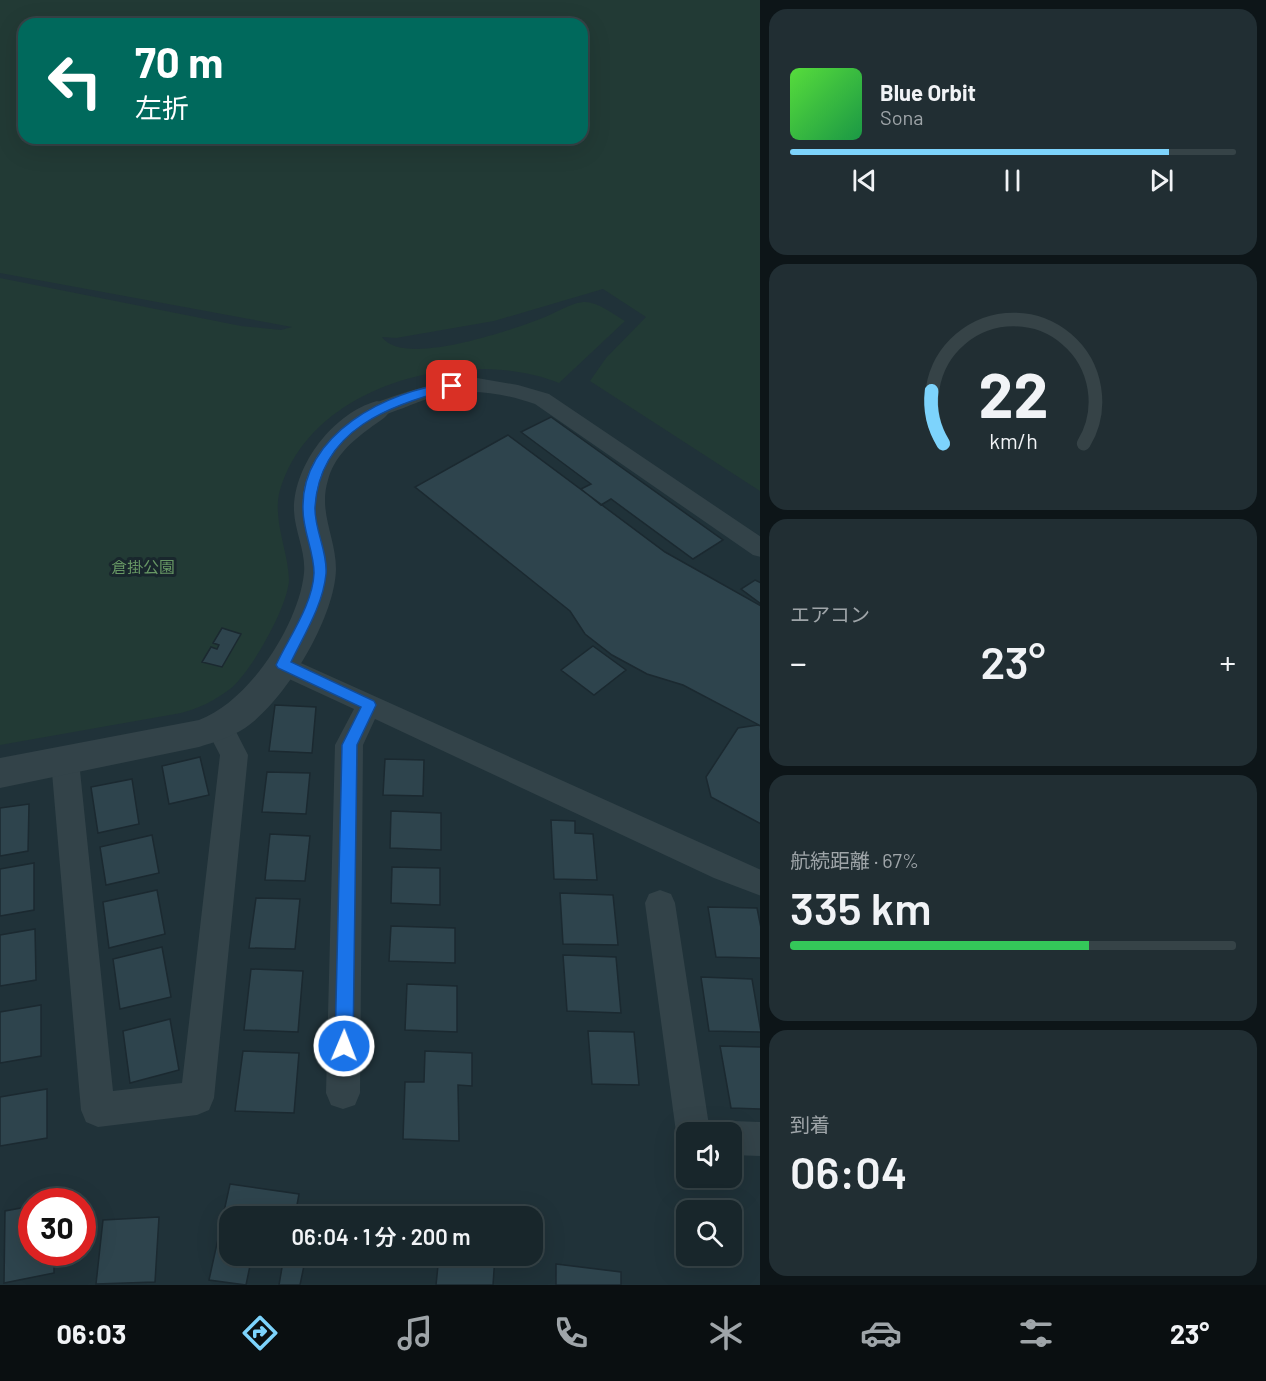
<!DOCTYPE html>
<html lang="ja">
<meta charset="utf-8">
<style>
:root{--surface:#18262b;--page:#212e33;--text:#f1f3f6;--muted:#9fa5a9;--line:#364347;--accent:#7dd3fc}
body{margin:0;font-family:Barlow,"Noto Sans JP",sans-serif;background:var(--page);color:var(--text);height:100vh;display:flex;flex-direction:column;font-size:22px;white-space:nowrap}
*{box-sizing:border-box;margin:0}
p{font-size:20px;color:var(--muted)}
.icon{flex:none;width:33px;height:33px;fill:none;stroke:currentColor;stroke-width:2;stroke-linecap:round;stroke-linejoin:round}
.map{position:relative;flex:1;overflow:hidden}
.sheet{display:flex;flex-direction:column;gap:9px;padding:9px;background:#0d1518;width:506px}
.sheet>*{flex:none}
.banner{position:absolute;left:18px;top:18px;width:570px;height:126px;border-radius:18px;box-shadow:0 6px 24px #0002,0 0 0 2px var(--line);background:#00695c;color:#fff;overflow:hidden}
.buttons{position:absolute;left:676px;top:1122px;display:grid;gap:12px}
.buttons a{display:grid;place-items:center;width:66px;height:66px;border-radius:12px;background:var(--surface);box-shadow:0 6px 24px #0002,0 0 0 2px var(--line);font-size:30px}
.speed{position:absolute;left:18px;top:1188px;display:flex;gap:12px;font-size:30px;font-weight:700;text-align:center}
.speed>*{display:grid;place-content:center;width:78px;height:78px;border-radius:50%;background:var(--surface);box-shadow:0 6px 24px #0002,0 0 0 2px var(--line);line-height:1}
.speed .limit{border:9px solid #d22;background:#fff;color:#111}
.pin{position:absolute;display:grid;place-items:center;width:51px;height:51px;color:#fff;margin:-26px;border-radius:12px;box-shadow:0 3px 9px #0006}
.me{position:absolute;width:66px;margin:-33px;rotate:1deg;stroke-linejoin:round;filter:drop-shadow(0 0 4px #0008)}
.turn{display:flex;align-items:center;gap:21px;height:126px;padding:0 18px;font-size:27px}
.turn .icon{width:78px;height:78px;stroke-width:2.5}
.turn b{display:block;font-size:42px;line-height:51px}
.big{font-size:45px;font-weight:600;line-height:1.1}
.sheet .widget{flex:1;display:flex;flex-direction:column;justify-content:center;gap:9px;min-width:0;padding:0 21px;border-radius:18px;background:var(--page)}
.sheet .dial{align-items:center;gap:0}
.dial svg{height:156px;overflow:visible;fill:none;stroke:var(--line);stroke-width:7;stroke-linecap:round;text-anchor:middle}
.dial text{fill:var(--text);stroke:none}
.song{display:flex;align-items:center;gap:18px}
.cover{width:72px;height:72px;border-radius:9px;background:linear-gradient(135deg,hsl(110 70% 55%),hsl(140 70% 35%))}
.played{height:6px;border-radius:3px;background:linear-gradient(90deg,var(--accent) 85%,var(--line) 85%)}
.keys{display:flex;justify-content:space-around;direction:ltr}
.heat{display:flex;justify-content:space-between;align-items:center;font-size:33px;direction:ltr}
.charge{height:9px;border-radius:4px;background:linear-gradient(90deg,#34c759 67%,var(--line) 0)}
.trip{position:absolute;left:219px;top:1206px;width:324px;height:60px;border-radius:18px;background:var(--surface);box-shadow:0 6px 24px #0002,0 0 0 2px var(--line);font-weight:600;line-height:60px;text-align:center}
.tabs{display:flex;height:96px;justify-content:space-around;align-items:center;background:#0a0f11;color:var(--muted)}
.tabs .icon{width:42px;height:42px}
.tabs .active{color:var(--accent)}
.tabs b{font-size:27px;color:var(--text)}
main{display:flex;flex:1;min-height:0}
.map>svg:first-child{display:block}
.green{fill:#223a35;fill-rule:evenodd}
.building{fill:#2e444d;stroke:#1b2930;stroke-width:1.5}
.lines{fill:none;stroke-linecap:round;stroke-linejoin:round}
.minor{fill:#334349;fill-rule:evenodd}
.tertiary{fill:#334349;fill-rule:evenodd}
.route{fill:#1a73e8;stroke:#114b97;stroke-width:1.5}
.labels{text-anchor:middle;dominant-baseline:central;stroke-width:6;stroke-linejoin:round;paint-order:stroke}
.park-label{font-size:16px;fill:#679764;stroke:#19272d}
</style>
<main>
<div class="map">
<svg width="761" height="1285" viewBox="0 0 761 1285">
<rect width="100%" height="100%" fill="#203239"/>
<path class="green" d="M 0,0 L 760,0 L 760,491 L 590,381 L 606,358 L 646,317 L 603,289 L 494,321 L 396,338 L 382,337 C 403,368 511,330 540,319 C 554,314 568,304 583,302 C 597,301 613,314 625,321 L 559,383 C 466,346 312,382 280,490 C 272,518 288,551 289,579 C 289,605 250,674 230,689 C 214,701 200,708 181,713 L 0,745 L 0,278 L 241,326 L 281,330 L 292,327 L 0,273 ZM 24,24 L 582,24 L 582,138 L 24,138 Z"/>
<path class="building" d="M 551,417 L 723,540 L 693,559 L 611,499 L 601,505 L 581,489 L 591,484 L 521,432 Z
M 508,435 L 665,552 L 761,606 L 761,726 L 683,685 L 647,674 L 612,655 L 585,634 L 570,611 L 415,487 Z
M 755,580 L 761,583 L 761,604 L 741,589 Z
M 222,628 L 241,634 L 222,667 L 202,662 L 211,647 L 217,649 L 219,645 L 213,643 Z
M 593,646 L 626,670 L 594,695 L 561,670 Z
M 275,705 L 316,707 L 312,753 L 269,751 Z
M 758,725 L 761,726 L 761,824 L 711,797 L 706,777 L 738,728 Z
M 200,757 L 209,795 L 169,804 L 162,766 Z
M 385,759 L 424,760 L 423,796 L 383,795 Z
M 267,772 L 310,773 L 306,814 L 262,812 Z
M 132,779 L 139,824 L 98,833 L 91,787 Z
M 29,804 L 28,851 L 0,856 L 0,808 Z
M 391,811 L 441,813 L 441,850 L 390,848 Z
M 551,820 L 575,821 L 575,833 L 593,834 L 597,880 L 554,879 Z
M 270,834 L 310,836 L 305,881 L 265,880 Z
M 152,835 L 159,873 L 106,885 L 100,847 Z
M 34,863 L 34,910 L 0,916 L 0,869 Z
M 392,867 L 440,868 L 440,905 L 391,903 Z
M 157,890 L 165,934 L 109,948 L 103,902 Z
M 560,893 L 613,895 L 618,945 L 563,944 Z
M 256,898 L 300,899 L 295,949 L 249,948 Z
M 708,907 L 757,908 L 761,928 L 761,958 L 716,957 Z
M 391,926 L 455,928 L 455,963 L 389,961 Z
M 35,929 L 36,980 L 0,986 L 0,935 Z
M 162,947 L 171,997 L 120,1009 L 113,959 Z
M 563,955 L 616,957 L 621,1013 L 567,1011 Z
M 251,969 L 303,971 L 298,1032 L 244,1030 Z
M 701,977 L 752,979 L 761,1032 L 709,1031 Z
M 407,984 L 457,986 L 457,1032 L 405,1030 Z
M 41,1005 L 41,1056 L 0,1063 L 0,1012 Z
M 170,1019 L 179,1070 L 130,1083 L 123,1031 Z
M 588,1031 L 634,1032 L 639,1085 L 592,1084 Z
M 720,1046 L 761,1047 L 761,1109 L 731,1108 Z
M 243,1051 L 299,1053 L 294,1113 L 235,1111 Z
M 425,1051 L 472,1053 L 472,1086 L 458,1085 L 459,1141 L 403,1139 L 405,1082 L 424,1082 Z
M 47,1089 L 47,1138 L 0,1146 L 0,1097 Z
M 230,1184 L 299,1194 L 295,1216 L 230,1216 L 230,1256 L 252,1256 L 246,1285 L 209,1280 Z
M 32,1206 L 32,1252 L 54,1252 L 54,1273 L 4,1283 L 5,1211 Z
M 159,1217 L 155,1282 L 96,1284 L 103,1220 Z
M 284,1256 L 306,1256 L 300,1285 L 279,1285 Z
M 439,1256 L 495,1256 L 493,1285 L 436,1285 Z
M 556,1264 L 621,1272 L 621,1285 L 556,1285 Z"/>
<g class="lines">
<path class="minor" d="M 477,378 L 518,385 L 549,394 L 761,537 L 761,557 L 753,555 L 535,404 C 499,392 466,387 430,398 C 412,404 395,412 377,417 L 369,415 L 366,410 L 369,405 C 405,392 439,380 477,378 Z
M 283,655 L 761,870 L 761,896 L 714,878 L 375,719 L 363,745 L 360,1093 L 355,1105 L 343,1109 L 331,1105 L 326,1093 L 335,745 L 354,709 L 274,672 L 270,665 L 274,658 Z
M 219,715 L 229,718 L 248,755 L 214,1098 L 209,1110 L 197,1115 L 98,1127 L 86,1122 L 81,1110 L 51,761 L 55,753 L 65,750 L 75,753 L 79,761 L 113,1091 L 182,1083 L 220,755 L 205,726 L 209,718 Z
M 660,890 L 671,894 L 675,903 L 710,1132 L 687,1132 L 687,1147 L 681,1144 L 676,1132 L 645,903 L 649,894 Z
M 732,1121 L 761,1122 L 761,1156 L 732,1155 L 732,1132 L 717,1132 L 720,1126 Z"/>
<path class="tertiary" d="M 377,401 L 387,404 L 391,410 C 386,418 378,422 370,428 C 352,441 334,457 328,480 C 318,512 336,538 336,569 C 335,618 285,701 245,728 C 231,737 215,742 199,747 L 0,788 L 0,758 L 199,720 C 249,702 299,624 304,573 C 306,552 295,532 294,511 C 293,466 333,413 377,401 Z"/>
</g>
<path class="route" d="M 452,383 L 458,386 L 456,388 C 391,404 320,429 315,507 C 314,529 328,552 326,574 C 323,605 304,635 291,662 L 374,701 L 376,705 L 357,745 L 353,1046 L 350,1052 L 344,1054 L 338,1052 L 335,1046 L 342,745 L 361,707 L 278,668 L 276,665 C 289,637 313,604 314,573 C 314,552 303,531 303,510 C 300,434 388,390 452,383 Z"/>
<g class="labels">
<g class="park-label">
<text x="143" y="566">倉掛公園</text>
</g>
</g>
</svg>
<div class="buttons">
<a><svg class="icon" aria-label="sound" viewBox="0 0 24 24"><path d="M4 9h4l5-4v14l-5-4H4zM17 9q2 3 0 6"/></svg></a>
<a><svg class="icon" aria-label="search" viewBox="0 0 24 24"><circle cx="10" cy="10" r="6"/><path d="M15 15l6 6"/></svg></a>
</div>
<div class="speed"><div class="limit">30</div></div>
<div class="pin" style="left:452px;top:386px;background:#d93025"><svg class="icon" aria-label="arrive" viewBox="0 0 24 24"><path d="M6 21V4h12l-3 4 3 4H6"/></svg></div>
<svg class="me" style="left:344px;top:1046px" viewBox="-20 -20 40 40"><circle r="17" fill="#1a73e8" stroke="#fff" stroke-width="3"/><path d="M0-11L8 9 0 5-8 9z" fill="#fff"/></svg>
<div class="trip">06:04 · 1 分 · 200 m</div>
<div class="banner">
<div class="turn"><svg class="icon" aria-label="left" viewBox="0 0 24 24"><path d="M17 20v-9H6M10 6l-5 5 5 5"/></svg><div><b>70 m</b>左折</div></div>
</div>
</div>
<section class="sheet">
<div class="widget">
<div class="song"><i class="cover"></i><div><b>Blue Orbit</b><p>Sona</p></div></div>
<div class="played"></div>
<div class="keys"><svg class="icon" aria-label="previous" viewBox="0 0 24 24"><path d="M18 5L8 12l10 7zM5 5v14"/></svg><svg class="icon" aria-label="pause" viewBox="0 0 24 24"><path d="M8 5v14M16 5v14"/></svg><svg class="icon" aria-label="next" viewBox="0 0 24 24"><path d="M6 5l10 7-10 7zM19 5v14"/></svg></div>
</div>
<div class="widget dial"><svg viewBox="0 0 100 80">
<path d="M14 69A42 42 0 1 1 86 69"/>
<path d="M14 69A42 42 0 0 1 8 42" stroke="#7dd3fc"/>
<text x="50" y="56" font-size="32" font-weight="700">22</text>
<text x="50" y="72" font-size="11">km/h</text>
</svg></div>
<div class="widget"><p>エアコン</p>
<div class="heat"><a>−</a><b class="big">23°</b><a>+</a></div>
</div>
<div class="widget"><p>航続距離 · 67%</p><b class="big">335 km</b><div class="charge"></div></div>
<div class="widget"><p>到着</p><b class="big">06:04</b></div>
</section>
</main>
<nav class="tabs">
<b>06:03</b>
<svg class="icon active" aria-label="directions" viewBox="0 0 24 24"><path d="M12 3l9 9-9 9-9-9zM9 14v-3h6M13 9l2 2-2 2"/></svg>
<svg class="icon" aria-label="music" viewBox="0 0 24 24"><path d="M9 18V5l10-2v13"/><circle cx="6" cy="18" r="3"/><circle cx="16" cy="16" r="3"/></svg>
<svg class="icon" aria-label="phone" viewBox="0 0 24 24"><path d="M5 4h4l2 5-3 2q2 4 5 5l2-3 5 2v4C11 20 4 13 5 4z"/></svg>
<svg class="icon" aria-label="climate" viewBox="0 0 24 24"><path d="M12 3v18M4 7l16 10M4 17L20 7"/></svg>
<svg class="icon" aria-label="car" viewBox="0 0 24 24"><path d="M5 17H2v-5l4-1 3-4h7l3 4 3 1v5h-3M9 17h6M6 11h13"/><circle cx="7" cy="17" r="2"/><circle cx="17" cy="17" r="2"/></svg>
<svg class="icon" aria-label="filters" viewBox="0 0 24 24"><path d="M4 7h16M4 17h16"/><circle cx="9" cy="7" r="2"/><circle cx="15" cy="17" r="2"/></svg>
<b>23°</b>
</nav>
